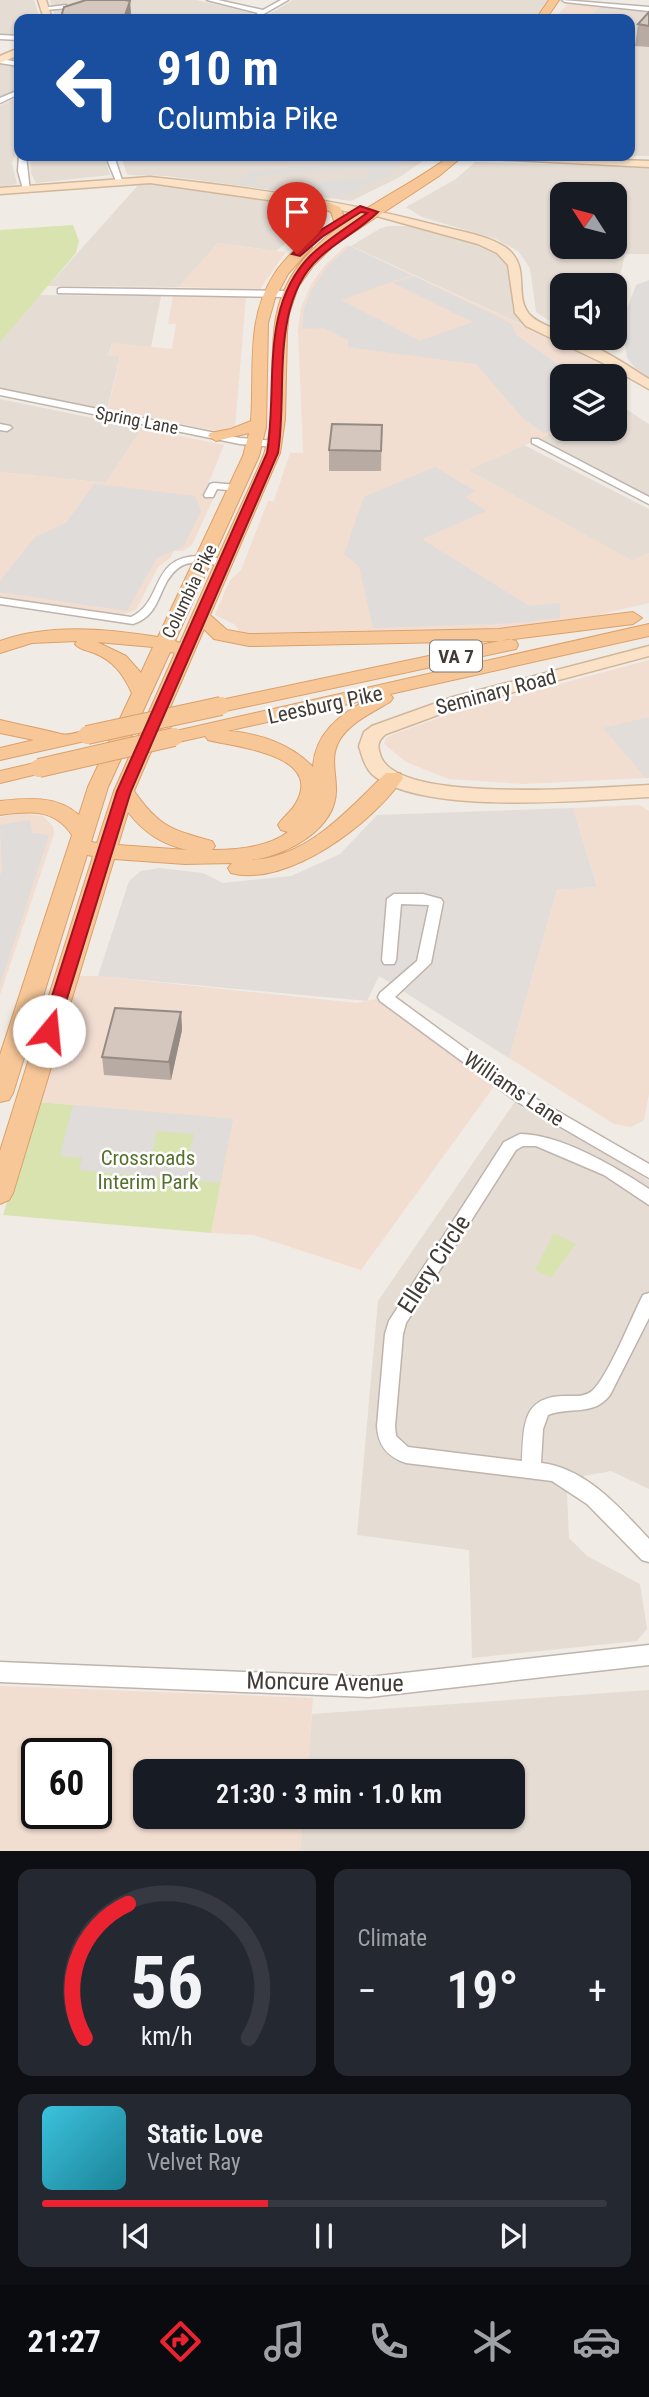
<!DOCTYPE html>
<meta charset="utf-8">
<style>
:root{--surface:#171b24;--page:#242831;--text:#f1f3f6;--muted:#9ea1a6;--line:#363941;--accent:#eb2230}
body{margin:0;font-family:"Roboto Condensed",sans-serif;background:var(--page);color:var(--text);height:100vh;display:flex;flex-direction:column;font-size:26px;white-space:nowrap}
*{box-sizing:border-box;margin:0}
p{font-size:23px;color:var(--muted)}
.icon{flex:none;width:38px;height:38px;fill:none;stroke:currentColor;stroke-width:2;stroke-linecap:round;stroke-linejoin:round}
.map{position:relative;height:1851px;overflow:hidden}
.drawer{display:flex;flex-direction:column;gap:18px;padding:18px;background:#0d0f14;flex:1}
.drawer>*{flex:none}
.guide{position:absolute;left:14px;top:14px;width:621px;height:147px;border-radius:14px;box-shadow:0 2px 5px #0004;background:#1a4fa0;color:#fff;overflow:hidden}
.needle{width:46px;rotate:306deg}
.fabs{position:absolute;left:550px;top:182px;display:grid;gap:14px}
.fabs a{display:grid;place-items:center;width:77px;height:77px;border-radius:14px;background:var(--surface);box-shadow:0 2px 5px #0004;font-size:35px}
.speed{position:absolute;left:21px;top:1738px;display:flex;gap:14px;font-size:35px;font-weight:700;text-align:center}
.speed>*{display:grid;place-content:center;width:91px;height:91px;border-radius:50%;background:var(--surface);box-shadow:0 2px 5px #0004;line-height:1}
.speed .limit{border:4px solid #111;border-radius:10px;background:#fff;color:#111}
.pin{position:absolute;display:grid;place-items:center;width:60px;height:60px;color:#fff;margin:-72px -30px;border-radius:50% 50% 50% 0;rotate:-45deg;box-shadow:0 0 7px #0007}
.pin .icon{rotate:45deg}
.me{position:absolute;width:77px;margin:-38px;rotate:17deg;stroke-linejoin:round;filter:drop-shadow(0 0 5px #0008)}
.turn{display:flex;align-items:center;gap:24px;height:147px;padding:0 28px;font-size:32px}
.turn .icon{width:91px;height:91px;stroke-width:2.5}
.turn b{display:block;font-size:49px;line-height:60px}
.big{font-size:52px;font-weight:600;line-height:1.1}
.drawer .widget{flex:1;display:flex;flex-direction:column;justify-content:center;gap:10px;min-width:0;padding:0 24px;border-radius:14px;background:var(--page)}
.drawer .dial{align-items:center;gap:0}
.dial svg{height:182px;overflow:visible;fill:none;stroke:var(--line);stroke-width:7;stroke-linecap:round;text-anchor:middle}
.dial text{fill:var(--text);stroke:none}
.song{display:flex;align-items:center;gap:21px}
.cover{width:84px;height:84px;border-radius:10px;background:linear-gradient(135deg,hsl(190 70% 55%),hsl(190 70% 35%))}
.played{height:7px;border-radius:4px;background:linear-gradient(90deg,var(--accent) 40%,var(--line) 40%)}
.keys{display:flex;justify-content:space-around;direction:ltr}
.heat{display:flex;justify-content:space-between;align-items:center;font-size:38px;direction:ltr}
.drawer .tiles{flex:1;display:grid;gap:18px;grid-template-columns:1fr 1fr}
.widget:last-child{grid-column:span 2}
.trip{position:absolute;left:133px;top:1759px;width:392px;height:70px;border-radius:14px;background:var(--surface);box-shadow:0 2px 5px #0004;font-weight:600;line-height:70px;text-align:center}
.tab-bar{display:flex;height:112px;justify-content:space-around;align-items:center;background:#090b0e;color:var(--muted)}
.tab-bar .icon{width:49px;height:49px}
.tab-bar .active{color:var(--accent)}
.tab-bar b{font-size:32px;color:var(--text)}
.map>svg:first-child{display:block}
.residential{fill:#e5dcd4;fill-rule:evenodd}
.commercial{fill:#f2ddd1;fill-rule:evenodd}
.industrial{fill:#e3ddda}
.green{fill:#d8e3b0}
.parking{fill:#dfdcda;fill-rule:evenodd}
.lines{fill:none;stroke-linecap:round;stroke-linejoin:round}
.street-casing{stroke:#bfb4ab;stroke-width:3}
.secondary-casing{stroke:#d1b69a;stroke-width:3}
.primary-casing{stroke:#dba069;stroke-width:2}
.street{fill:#fff;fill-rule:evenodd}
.secondary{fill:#fbe2c6;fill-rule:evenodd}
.primary{fill:#f7c798;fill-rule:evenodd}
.primary-bridge-casing{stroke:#dba069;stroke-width:20;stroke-linecap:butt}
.primary-bridge{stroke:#f7c798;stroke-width:18}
.wall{fill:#b7aba3}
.shaded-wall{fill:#958b85}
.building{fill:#d5c7be;stroke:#958b85;stroke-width:2}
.route{fill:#eb2230;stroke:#99161f;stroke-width:2}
.labels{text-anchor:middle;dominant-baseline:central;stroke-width:5;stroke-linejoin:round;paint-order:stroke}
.far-street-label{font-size:18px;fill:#433b35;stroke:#fff}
.shield{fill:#fff;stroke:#7b7672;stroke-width:2}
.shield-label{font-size:19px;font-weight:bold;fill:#433b35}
.street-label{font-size:21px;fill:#433b35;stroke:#fff}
.park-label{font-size:21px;fill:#55712d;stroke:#fff}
.near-street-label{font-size:24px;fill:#433b35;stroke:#fff}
</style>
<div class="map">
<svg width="649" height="1851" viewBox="0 0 649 1851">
<rect width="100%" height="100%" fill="#f1ebe5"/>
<path class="residential" d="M 0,0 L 34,0 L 40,19 L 19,19 L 19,36 L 0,35 Z
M 50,0 L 196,0 L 253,13 L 242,19 L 56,19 Z
M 293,0 L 548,0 L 535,19 L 261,19 Z
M 600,6 L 649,11 L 649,156 L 630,156 L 630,19 L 558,19 L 558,15 L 588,18 Z
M 0,64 L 19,67 L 19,88 L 0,97 Z
M 19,96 L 19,145 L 12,163 L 17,184 L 0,187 L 0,106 Z
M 30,156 L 104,156 L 110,175 L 36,183 L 31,173 Z
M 121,156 L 212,158 L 386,156 L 388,158 L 423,161 L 400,177 L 351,201 L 167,176 L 130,175 L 127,174 Z
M 475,162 L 649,167 L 649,254 L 625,254 L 614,303 L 614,285 L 562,285 L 562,329 L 536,312 L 530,268 L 518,251 L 496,239 L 422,217 L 406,207 L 456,179 ZM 562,194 L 614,194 L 614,247 L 562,247 Z
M 141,182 L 322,209 L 325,216 L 308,225 L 276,251 L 218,243 L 179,287 L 48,286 Z
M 389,226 L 408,226 L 479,244 L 497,251 L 509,266 L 513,310 L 534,330 L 351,246 L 381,228 Z
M 40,295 L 161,296 L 151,347 L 112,344 L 108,355 L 120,356 L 107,410 L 0,388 L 0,340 Z
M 0,399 L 142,428 L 106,483 L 0,472 Z
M 620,405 L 649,424 L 649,498 L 536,440 L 562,429 L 614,429 L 614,407 Z
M 524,445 L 649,509 L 649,553 L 632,561 L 468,470 Z
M 519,1096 L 649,1181 L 649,1489 L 611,1471 L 584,1476 L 567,1492 L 569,1538 L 587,1556 L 640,1584 L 647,1629 L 637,1641 L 472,1658 L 469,1550 L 357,1535 L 378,1301 Z
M 649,1690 L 649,1851 L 300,1851 L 303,1817 L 513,1816 L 513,1771 L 307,1771 L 312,1714 Z"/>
<path class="commercial" d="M 569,2 L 600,6 L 588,18 L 558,15 Z
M 218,243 L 276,251 L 286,252 L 260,289 L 179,287 Z
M 347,245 L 601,361 L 626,377 L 614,380 L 614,376 L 562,376 L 562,429 L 468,470 L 632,561 L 649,553 L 649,603 L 589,617 L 500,628 L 241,633 L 234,624 L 215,615 L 230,580 L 241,570 L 268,501 L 274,501 L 290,453 L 303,453 L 298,329 L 301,308 L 311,284 L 326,264 Z
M 173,296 L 246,297 L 235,428 L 217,431 L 108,409 L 120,357 L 108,355 L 113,343 L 172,349 L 176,324 L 168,324 Z
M 142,428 L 224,445 L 204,494 L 215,495 L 192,545 L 183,551 L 174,551 L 170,558 L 158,567 L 136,610 L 124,614 L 120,619 L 0,598 L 0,472 L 106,483 Z
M 649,660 L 649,717 L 604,729 L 645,778 L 523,784 L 449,779 L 406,762 L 384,744 L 386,738 L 394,734 L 458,711 Z
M 640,805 L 649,811 L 649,1094 L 644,1120 L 631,1127 L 614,1124 L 509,1058 L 557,890 L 597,887 L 573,808 Z
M 20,813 L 43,816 L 53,826 L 54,834 L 0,995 L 0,817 Z
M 76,976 L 98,976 L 357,1003 L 385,997 L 498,1081 L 361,1270 L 253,1235 L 211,1233 L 233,1119 L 38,1102 Z
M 0,1686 L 313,1698 L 307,1771 L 145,1771 L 145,1816 L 303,1817 L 300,1851 L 0,1851 ZM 37,1754 L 96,1754 L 96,1813 L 37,1813 Z"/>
<path class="industrial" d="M 649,717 L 649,778 L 645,778 L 603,728 Z
M 573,808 L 597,887 L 557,890 L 509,1058 L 379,976 L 367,1001 L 98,976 L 129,881 L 141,871 L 160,868 L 203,873 L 223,883 L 291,876 L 340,854 L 377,815 Z"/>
<path class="green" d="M 73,225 L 79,241 L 76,253 L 0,342 L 0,230 Z
M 38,1102 L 233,1119 L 211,1233 L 3,1215 Z
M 554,1233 L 576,1244 L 551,1278 L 535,1270 Z"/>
<path class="parking" d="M 388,159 L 402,162 L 399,164 L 404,165 L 392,172 L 387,171 L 388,174 L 371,183 L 362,184 L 365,185 L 348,195 L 305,195 L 241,185 L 242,183 L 236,182 L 250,171 ZM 366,167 L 371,176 L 369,178 L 299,184 L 293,190 L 252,184 L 260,176 Z
M 350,246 L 411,275 L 341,300 L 420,341 L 473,322 L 393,283 L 414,276 L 512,324 L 516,335 L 575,376 L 562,376 L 562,426 L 544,433 L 524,419 L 476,364 L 348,347 L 348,340 L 324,328 L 302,329 L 304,309 L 312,289 L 328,266 Z
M 649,280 L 649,378 L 636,369 L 627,358 L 622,322 L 636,285 Z
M 435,467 L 475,491 L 465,497 L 486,511 L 422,539 L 529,606 L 560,603 L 560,618 L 514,623 L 373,628 L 359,566 L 344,554 L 364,497 Z
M 94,484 L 195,496 L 201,511 L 183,547 L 157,558 L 127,611 L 0,592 L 0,581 L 35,537 L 66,523 Z
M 30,820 L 32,833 L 49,835 L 0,985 L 0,876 L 2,870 L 0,825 Z
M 73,1105 L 233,1119 L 220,1183 L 79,1170 L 82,1158 L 60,1156 ZM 157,1131 L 194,1134 L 188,1162 L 151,1159 Z"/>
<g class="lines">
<g class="street-casing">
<path id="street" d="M 207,0 L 218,0 L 263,10 L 281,0 L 288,0 L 255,19 L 248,19 L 258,13 Z
M 562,0 L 649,7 L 649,11 L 565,2 Z
M 66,5 L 68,8 L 45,10 L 42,8 Z
M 0,35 L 19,36 L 19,40 L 0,39 Z
M 0,59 L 19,62 L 19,66 L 0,63 Z
M 19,90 L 19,94 L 0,103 L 0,98 Z
M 19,155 L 26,156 L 30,191 L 23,189 L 18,171 Z
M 110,156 L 117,156 L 116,162 L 123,183 L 116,181 L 108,162 Z
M 61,288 L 289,291 L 293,294 L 289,297 L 58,293 L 58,289 Z
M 0,389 L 240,438 L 275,441 L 280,444 L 275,447 L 240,444 L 0,395 Z
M 0,424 L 10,426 L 12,428 L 7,431 L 0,430 Z
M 532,439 L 538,439 L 649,497 L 649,504 L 532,443 Z
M 214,483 L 238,485 L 243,488 L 238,491 L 217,489 L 213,497 L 205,497 L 204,495 L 210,484 Z
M 200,556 L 225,559 L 230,562 C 217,571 195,554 177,569 C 157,586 162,615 133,624 L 0,604 L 0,598 L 131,617 C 165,601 149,556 200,556 Z
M 394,894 L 423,894 L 441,899 L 443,902 L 431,963 L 395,997 L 526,1093 L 649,1164 L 649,1178 L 516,1101 L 380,1001 L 378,997 L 380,993 L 417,961 L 429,905 L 401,904 L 396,960 L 394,964 L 384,964 L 382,960 L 387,899 Z
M 520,1134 C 560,1134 616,1167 649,1189 L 649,1205 L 604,1175 L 536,1146 L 523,1146 L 516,1150 L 406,1323 L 403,1334 L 395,1426 L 396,1436 L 408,1447 L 522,1461 C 524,1425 522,1396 566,1396 C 575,1396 585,1397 592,1391 C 608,1377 632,1316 643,1295 L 649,1293 L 649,1318 L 610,1395 C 593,1417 570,1406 548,1415 L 543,1429 L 541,1463 C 586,1468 620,1508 649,1539 L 649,1562 L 642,1560 L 587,1504 L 552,1481 L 406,1463 C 388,1457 378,1446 377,1426 L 385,1334 L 389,1321 L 504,1142 Z
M 649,1645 L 649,1665 L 369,1697 L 0,1682 L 0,1662 L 369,1677 Z"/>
</g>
<g class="secondary-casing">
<path id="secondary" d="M 38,0 L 46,0 L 52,19 L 44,19 Z
M 19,48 L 19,55 L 0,63 L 0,56 Z
M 486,156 L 649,161 L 649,167 L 491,159 Z
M 150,177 C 247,187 345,201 439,226 C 460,231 486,235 505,247 C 532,266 513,294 529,314 C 537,323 551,327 562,332 L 562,338 C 589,338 626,365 649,379 L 649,389 L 601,362 L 526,326 L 515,313 L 508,265 L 497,253 L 478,244 L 373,215 L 150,183 L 0,194 L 0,188 Z
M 649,646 L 649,656 L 465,705 L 386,734 C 377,741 377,747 381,757 C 400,805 602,787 649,785 L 649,797 C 585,800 423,816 373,775 C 365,768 362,756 359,746 L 364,732 L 372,726 L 453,697 Z"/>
</g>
<g class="primary-casing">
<path id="primary" d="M 549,0 L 559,0 L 546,19 L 536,19 Z
M 450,156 L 463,156 L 439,176 L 334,245 L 313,266 L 298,287 L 289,314 L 287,331 L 285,419 L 280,453 L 210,615 L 227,630 L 249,634 L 499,629 L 633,612 L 642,618 L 633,624 L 499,641 L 249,646 L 214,639 L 204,629 L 134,791 C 159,827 172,830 212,841 L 215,846 L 212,850 C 237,850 268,847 288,832 L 281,830 L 278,825 C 283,817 292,811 296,803 C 324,754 234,747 208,740 L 205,736 L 174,743 L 167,741 L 164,737 L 167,733 L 649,624 L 649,636 L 390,694 L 393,698 L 390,702 C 373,712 349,723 339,741 C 330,758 336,772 336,789 C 337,829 287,855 252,860 C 308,857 348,810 386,773 L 400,773 L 403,778 C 374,822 288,888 231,873 L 228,868 L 232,863 L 185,864 L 114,859 L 13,1193 L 9,1200 L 0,1204 L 0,1151 L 93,856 L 87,855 L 13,1093 L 9,1100 L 0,1102 L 0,1055 L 72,835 C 54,808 29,811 0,815 L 0,801 C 27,798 57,795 79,815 L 88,787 L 132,693 C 123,674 114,661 94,653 C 87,650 80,650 75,644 L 77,641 L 32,643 L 0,653 L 0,641 C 50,623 107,629 158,637 L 243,456 L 249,433 L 216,441 L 208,436 L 210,433 L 231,429 L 251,421 C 255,370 245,318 275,273 C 282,262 292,253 300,244 L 310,244 L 312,247 L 288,274 L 275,298 L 268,323 L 266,427 L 259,456 L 175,641 L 180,643 C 198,601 217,559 236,517 C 245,496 256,475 264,454 C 286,387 252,321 303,260 C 342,215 403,191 450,156 ZM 97,642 L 153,647 L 141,673 L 126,656 ZM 170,652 L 175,653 L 114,791 L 97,843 L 91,842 L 108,787 ZM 366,700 C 339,715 315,734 313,767 C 291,744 259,733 227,731 ZM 128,812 C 144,833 162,844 187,850 L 118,845 Z
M 317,198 L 340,207 L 346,221 L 345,224 L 335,224 L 331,212 L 313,205 L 311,202 Z
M 509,639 L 516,641 L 518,645 L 516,649 L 221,712 L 211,706 L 221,700 Z
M 0,720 C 20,725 42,729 61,734 C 71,737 83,728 94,731 L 97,735 L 94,739 L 0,760 L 0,748 L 34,740 L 0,733 Z
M 39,762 L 46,764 L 49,768 L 46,772 L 0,783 L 0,771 Z"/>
</g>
<use href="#street" class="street"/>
<use href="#secondary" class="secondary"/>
<use href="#primary" class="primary"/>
<g class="primary-bridge-casing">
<path id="primary-bridge" d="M 87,735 L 221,706
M 39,768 L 174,737"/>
</g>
<use href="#primary-bridge" class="primary-bridge"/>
</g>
<path class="wall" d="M 130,1 L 131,16 L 130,19 L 61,19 L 61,17 Z
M 649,12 L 649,47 L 635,46 L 638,24 Z
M 382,425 L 381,471 L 329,471 L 329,450 Z
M 181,1012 L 182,1030 L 171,1080 L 104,1075 L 102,1057 Z"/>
<path class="shaded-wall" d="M 130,1 L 131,16 L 130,19 L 124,19 Z
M 181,1012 L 182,1030 L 171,1080 L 169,1062 Z"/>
<path class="building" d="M 86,0 L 125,0 L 130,1 L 124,18 L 61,17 L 64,7 Z
M 649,12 L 649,26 L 638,24 Z
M 332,424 L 382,425 L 381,451 L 329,450 Z
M 115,1008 L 181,1012 L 169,1062 L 102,1057 Z"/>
<path class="route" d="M 360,206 L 378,212 C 360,230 337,241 319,258 C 269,304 288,392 278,453 L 131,791 L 57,1031 L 55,1035 L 43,1035 L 41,1031 L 117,791 L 267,453 C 278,387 259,308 310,256 C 326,240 348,227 367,213 L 361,212 L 322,237 L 300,256 L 292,254 L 316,233 Z"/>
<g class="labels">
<g class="far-street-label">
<text transform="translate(137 420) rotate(11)">Spring Lane</text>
<text transform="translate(189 591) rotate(-64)">Columbia Pike</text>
</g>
<rect class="shield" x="430" y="640.5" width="52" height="31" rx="5"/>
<g class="shield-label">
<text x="456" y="656">VA 7</text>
</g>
<g class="street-label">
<text transform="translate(496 692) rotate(-15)">Seminary Road</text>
<text transform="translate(325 705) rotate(-12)">Leesburg Pike</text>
<text transform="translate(514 1089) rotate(34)">Williams Lane</text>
</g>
<g class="park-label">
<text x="148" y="1158">Crossroads<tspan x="148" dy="24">Interim Park</tspan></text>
</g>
<g class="near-street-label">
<text transform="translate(434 1264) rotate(-57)">Ellery Circle</text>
<text transform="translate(325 1682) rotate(1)">Moncure Avenue</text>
</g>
</g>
</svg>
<div class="fabs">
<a><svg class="needle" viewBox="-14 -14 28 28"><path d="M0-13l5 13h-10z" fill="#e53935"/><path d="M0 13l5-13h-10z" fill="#9ea1a6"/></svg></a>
<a><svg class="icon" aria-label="sound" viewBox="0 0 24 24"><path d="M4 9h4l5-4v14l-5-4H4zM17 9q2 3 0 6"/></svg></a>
<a><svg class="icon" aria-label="layers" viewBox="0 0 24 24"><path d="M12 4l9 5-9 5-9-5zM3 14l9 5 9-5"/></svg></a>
</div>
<div class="speed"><div class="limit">60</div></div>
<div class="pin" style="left:297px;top:254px;background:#d93025"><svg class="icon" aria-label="arrive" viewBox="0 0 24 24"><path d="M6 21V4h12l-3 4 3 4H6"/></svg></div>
<svg class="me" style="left:49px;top:1031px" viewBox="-20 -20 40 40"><circle r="19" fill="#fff"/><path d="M0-13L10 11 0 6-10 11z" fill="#eb2230"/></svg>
<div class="trip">21:30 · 3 min · 1.0 km</div>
<div class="guide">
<div class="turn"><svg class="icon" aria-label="left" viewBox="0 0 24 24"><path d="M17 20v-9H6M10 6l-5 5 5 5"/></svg><div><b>910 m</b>Columbia Pike</div></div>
</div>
</div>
<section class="drawer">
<div class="tiles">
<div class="widget dial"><svg viewBox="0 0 100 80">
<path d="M14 69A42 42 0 1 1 86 69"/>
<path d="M14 69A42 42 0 0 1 33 10" stroke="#eb2230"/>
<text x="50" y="56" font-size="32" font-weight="700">56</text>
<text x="50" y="72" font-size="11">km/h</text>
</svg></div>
<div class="widget"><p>Climate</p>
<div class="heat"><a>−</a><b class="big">19°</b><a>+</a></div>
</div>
<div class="widget">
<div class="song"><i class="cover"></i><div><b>Static Love</b><p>Velvet Ray</p></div></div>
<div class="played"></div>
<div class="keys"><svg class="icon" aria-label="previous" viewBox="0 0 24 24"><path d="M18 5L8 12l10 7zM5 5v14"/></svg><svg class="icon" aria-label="pause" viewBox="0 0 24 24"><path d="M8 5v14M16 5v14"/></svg><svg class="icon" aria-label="next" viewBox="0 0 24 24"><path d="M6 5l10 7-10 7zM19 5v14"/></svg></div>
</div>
</div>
</section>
<nav class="tab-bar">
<b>21:27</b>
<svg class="icon active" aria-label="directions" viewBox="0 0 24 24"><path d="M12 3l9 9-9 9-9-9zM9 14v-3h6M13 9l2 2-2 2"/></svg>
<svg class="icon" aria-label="music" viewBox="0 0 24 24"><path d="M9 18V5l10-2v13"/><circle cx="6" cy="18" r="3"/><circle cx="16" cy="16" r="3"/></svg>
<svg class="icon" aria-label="phone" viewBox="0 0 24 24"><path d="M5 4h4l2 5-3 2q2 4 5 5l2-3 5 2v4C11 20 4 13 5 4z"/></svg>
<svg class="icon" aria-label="climate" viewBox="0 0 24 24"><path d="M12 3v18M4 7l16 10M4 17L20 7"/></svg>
<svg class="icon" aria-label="car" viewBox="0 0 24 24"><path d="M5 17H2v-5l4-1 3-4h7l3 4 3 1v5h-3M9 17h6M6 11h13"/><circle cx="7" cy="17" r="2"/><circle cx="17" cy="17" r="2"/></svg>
</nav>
